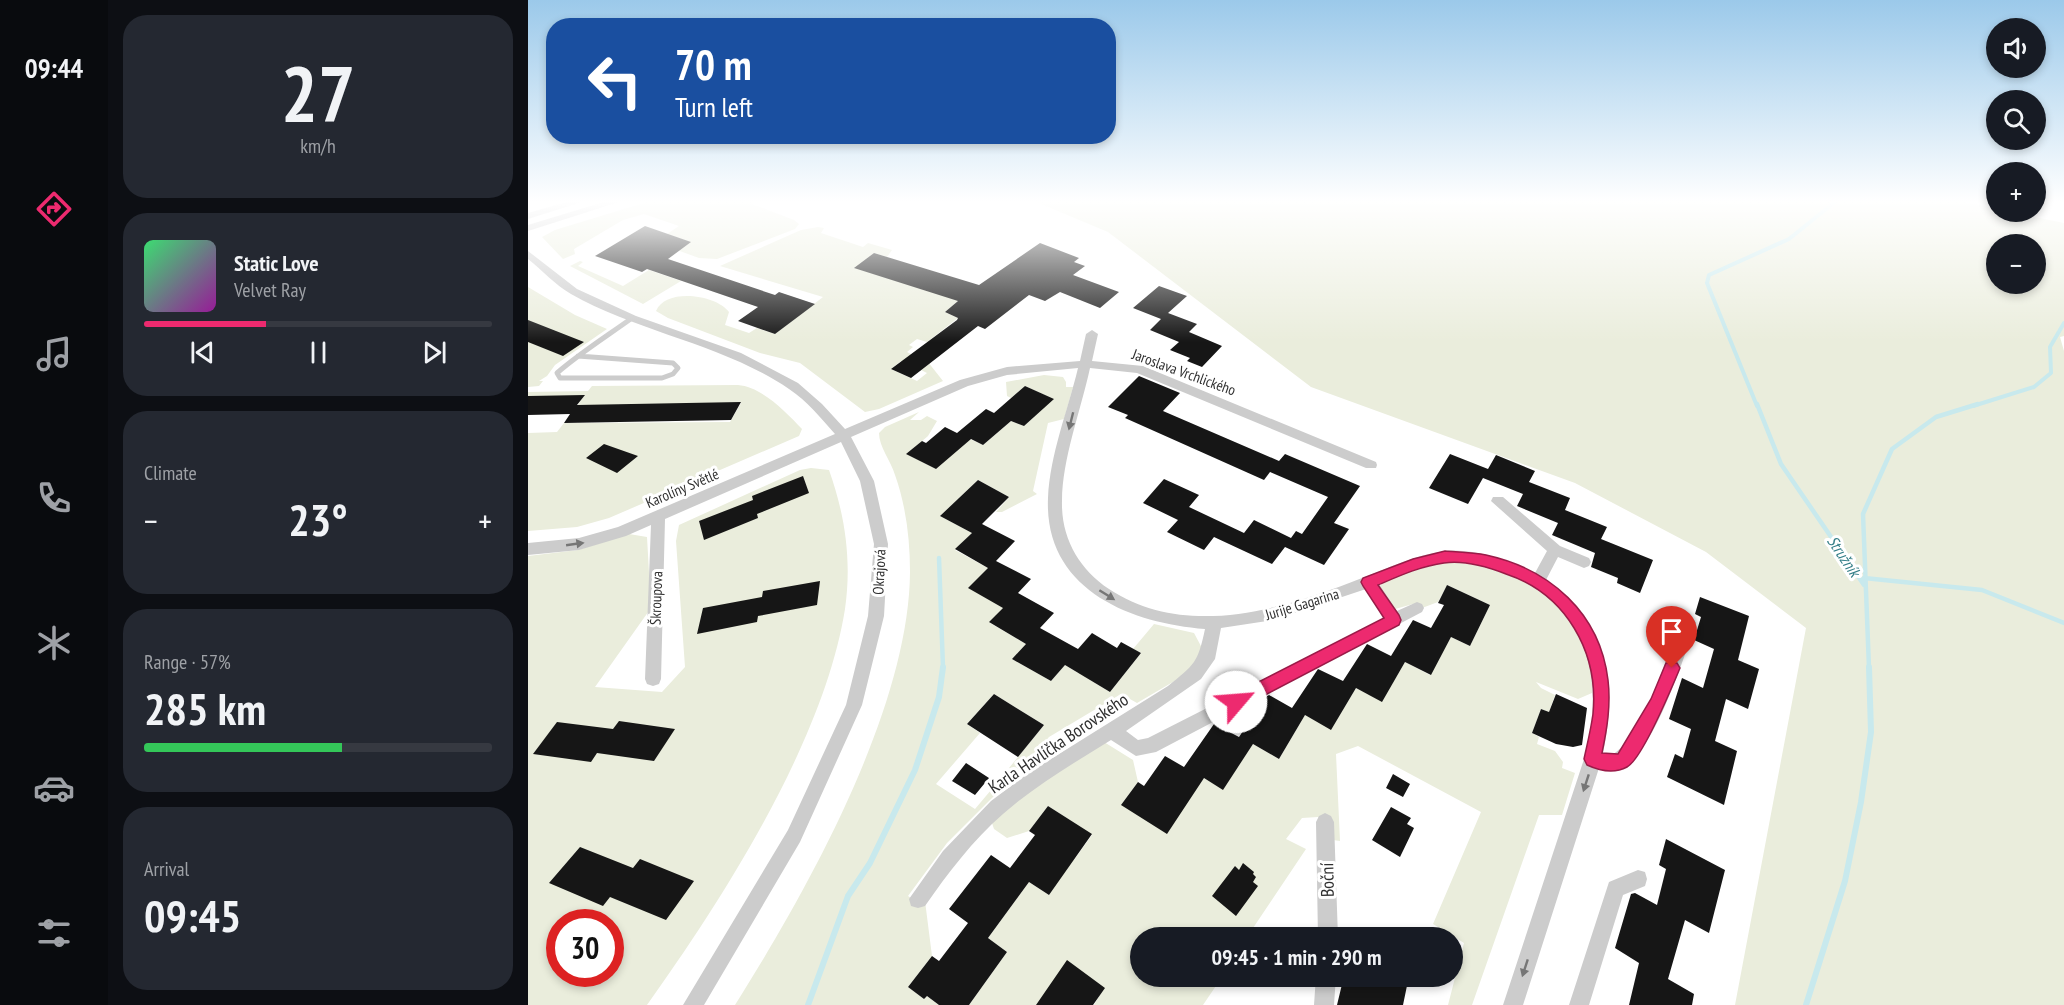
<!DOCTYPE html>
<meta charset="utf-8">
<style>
:root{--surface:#171b24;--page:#242831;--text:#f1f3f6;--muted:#9ea1a6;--line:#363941;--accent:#ed2a6f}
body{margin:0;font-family:"PT Sans Narrow",sans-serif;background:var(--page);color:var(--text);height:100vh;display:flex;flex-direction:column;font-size:22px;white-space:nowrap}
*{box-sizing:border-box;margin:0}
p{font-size:20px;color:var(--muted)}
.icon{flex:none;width:33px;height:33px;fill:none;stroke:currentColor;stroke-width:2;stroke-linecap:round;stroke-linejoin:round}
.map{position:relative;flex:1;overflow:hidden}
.sheet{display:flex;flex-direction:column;gap:15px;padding:15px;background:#0d0f14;width:420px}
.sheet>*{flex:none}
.top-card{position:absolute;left:18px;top:18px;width:570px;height:126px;border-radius:24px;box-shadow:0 3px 9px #0003;background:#1a4fa0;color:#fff;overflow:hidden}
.fabs{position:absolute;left:1458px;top:18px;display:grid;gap:12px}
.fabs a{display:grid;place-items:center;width:60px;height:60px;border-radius:50%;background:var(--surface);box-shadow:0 3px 9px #0003;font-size:30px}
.speed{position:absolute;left:18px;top:909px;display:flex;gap:12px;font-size:30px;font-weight:700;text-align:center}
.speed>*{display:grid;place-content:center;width:78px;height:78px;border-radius:50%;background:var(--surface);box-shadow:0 3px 9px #0003;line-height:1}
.speed .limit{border:9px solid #d22;background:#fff;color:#111}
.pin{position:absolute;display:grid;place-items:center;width:51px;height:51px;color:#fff;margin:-62px -26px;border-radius:50% 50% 50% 0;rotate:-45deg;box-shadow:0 0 6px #0007}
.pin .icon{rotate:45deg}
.me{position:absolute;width:66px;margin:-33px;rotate:63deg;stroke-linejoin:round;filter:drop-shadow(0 0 4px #0008)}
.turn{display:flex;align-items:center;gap:21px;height:126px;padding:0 30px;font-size:27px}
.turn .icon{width:78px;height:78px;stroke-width:2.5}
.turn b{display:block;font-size:42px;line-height:51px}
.big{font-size:45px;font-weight:600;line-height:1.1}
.sheet .card{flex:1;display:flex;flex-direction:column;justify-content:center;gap:9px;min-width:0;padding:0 21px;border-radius:24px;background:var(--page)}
.sheet .dial{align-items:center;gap:0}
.dial b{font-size:78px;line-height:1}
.song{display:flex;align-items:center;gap:18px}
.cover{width:72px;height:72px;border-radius:9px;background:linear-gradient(135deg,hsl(140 70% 55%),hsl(300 70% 35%))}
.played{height:6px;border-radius:3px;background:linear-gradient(90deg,var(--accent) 35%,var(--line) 35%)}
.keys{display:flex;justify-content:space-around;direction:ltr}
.heat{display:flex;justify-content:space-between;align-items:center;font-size:33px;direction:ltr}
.charge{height:9px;border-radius:4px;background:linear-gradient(90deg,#34c759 57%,var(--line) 0)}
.trip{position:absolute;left:602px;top:927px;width:333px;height:60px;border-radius:30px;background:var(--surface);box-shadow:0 3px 9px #0003;font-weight:600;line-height:60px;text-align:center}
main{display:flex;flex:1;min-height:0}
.tab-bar{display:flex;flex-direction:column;width:108px;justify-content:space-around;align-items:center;background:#090b0e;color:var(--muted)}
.tab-bar .icon{width:42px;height:42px}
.tab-bar .on{color:var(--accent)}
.tab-bar b{font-size:27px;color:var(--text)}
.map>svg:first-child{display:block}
.green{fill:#eaeddc;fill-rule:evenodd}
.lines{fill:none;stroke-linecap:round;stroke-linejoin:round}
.stream-far2{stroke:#c8e9ed;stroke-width:4}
.stream-far1{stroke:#c8e9ed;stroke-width:4.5}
.stream{stroke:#c8e9ed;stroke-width:6}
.building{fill:#161616}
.service{stroke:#ccc;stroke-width:5}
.minor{fill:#ccc;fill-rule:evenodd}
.oneway{fill:#767676}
.route{fill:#ed2a6f;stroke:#9a1b48;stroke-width:1.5}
.labels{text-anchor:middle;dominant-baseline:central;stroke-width:6;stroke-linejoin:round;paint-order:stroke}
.street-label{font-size:15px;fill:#2f2f2f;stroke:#fff}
.water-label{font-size:16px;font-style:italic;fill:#357f88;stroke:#fff}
.near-street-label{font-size:18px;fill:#2f2f2f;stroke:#fff}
</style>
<main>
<nav class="tab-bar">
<b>09:44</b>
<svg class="icon on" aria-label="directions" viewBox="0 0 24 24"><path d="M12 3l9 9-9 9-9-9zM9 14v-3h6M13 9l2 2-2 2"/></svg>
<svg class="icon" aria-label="music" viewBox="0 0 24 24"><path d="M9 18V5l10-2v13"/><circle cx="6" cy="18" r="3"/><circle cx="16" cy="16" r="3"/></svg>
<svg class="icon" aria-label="phone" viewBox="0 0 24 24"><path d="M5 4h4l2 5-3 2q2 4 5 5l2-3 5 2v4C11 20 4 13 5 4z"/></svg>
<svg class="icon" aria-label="climate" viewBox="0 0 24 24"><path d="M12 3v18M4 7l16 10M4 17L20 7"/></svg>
<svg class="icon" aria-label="car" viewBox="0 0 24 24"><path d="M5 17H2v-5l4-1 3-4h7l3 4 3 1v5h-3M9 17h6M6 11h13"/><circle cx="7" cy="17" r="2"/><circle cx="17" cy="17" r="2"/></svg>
<svg class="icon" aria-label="filters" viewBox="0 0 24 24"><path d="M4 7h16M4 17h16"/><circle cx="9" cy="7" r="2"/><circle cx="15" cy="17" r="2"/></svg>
</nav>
<section class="sheet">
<div class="card dial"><b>27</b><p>km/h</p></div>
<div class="card">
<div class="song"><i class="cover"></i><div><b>Static Love</b><p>Velvet Ray</p></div></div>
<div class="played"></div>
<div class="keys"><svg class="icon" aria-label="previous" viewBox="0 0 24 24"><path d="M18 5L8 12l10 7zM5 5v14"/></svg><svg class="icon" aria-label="pause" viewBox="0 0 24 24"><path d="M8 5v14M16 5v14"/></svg><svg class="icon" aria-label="next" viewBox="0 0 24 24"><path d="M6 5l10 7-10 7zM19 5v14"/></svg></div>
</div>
<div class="card"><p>Climate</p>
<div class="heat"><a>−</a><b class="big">23°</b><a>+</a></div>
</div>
<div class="card"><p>Range · 57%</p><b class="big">285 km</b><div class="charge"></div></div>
<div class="card"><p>Arrival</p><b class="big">09:45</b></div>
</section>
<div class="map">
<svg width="1536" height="1005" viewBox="0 0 1536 1005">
<rect width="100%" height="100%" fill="#fff"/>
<path class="green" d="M 122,201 L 229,201 L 224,204 L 266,220 L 271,224 L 267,229 L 189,259 L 171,258 L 149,250 L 162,242 L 139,234 L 151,226 L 116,214 L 95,220 L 46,249 L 47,254 L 35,259 L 14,237 L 27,230 Z
M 506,201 L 1434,201 L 1468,209 L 1468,212 L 1482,212 L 1536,223 L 1536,336 L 1532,337 L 1536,351 L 1536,1005 L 1207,1005 L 1278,628 L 1178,552 L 1047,483 L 783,387 L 580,232 ZM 1468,244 L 1508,244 L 1508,284 L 1468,284 Z
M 290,227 L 296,228 L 293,233 L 335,247 L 340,243 L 364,250 L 359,257 L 346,253 L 327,268 L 431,300 L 417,312 L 430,318 L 399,342 L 389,339 L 381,345 L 385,347 L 379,352 L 389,357 L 380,364 L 373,361 L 363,369 L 389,381 L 399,373 L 385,366 L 400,362 L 415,381 L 351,409 L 337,412 L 272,363 L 232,353 L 140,318 L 128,311 C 138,287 189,295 201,312 L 197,325 L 221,333 L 229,328 L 247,334 L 295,297 L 192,266 L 273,230 Z
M 52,261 L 55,262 L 50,266 L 95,286 L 121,270 L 153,281 L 115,304 L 42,266 Z
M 0,287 L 47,315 L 79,329 L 27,365 L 19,376 L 11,381 L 15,381 L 11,386 L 0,387 Z
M 516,375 L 535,377 L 538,382 L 538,387 L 545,387 L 536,419 L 520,423 L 505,491 L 509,494 L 474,512 L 468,512 L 481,497 L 450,480 L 412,516 L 444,533 L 427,550 L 460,568 L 475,608 L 462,623 L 498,644 L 484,659 L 523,681 L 537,665 L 550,673 L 553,670 L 562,680 L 582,692 L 613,653 L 605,649 L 626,624 L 666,633 L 674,648 L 662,672 L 609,703 L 593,694 L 521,737 L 515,744 L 516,759 L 496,772 L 481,768 L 516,725 L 466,694 L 439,724 L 452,733 L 408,784 L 447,809 L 474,777 L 477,779 L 476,786 L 419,843 L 380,896 L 394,905 L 397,901 L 404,956 L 380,987 L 396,999 L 399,996 L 411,1005 L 207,1005 C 279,891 381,709 382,572 C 382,539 378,506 367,475 C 363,461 351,447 351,433 L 357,427 L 391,412 L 382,420 L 393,420 L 399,416 L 409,421 L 400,436 L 379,454 L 408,469 L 442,439 L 455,445 L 483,421 L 496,426 L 525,399 L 497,386 L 483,398 L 479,396 L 478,382 Z
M 210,385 C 234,387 258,412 274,429 L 271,436 L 81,518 L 49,527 L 0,531 L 0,433 L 29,432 L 36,423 L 202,422 L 213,403 L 49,406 L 56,396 L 0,397 L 0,392 L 60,391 L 64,386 Z
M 283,468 L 301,470 C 317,515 324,560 317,609 C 296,741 196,897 119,1005 L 0,1005 L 0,556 L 50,550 L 101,534 L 119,537 L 123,608 L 67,687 L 134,692 L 157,667 L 148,541 L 151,525 L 272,470 ZM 32,922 L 82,922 L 82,974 L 32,974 Z
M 916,562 C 939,563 968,566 989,576 C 1022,592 1056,628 1063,666 C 1065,674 1064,684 1064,693 L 1050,699 L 1008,682 L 1013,688 L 1027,695 L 1021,712 L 1013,709 L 1004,733 L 1011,737 L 1009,744 L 1027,751 L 1035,762 L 1034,768 L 1047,773 L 1034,815 L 1011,815 L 944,1005 L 920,1005 L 936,943 L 905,924 L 953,812 L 830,746 L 808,754 L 812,841 L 805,840 L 790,817 L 774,818 L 758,839 L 778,849 L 719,937 L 612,938 L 612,976 L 694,977 L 675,1005 L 566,1005 L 576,988 L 508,1005 L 441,1005 L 479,952 L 460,938 L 501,882 L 521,895 L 542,858 L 546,860 L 564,835 L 520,806 L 501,831 L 479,838 L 466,829 L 464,823 L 490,797 L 576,742 L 605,760 L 610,782 L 594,804 L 676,778 L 695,789 L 725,744 L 751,759 L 777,715 L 803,729 L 828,688 L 854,701 L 877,662 L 902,675 L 923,637 L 942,646 L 962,605 L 919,585 L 910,602 L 894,608 L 885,604 L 867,609 L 851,587 L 858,579 Z"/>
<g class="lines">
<path class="stream-far2" d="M 1229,406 L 1179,283 L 1181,275 L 1261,239 L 1308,201
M 1445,406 L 1506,387 L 1523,373 L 1522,347 L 1536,323"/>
<path class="stream-far1" d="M 1229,404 L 1253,464 L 1336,585
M 411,558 L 415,668
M 1336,578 L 1454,590 L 1536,623
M 1341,668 L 1335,514 L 1364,449 L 1408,417 L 1450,404"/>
<path class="stream" d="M 280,1005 L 320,896 L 342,863 L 387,770 L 411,697 L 415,667
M 1278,1005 L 1317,881 L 1333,802 L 1343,732 L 1341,667"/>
</g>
<path class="building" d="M 117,226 L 163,242 L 140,259 L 247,295 L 251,292 L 287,304 L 247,334 L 210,321 L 230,307 L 119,269 L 114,272 L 67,256 Z
M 512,243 L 551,258 L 546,262 L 557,266 L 545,275 L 591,292 L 572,308 L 532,292 L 517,301 L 501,295 L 457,329 L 450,326 L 383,378 L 363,369 L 429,320 L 430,318 L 417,312 L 430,301 L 326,268 L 346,253 L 451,285 Z
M 631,286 L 659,296 L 640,313 L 669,324 L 661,332 L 694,346 L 674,367 L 659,361 L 662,358 L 642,350 L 651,342 L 622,330 L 633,319 L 605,308 Z
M 0,320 L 56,342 L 35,356 L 0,342 Z
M 611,376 L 652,393 L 635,411 L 751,461 L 757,454 L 832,486 L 806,523 L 821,529 L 796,565 L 757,547 L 744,564 L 686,537 L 676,550 L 639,532 L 650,520 L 615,503 L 636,479 L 671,495 L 661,507 L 716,533 L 726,520 L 763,538 L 768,531 L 774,534 L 800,497 L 742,472 L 736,480 L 597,418 L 600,415 L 580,407 Z
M 497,386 L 526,399 L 496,426 L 483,421 L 455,445 L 443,439 L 408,469 L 378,454 L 394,441 L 398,443 L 417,427 L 429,433 L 458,409 L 466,413 Z
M 57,395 L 49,405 L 213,402 L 203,420 L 36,423 L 42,414 L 0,415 L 0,396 Z
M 76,444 L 110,456 L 89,473 L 58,458 Z
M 922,454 L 960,469 L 968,455 L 1007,471 L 1001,482 L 1042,498 L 1037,510 L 1079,527 L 1073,539 L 1125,560 L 1112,593 L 1089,583 L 1090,578 L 1063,567 L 1067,553 L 1024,535 L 1030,523 L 989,506 L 995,494 L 955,478 L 940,504 L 901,488 Z
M 275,476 L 281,493 L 229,514 L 230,518 L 176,540 L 171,521 L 225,500 L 224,496 Z
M 450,480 L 481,497 L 454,524 L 487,541 L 468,561 L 503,579 L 490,593 L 526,613 L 512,628 L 550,649 L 564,633 L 589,648 L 593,642 L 613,653 L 582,692 L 537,665 L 523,681 L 484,659 L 498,644 L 461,622 L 475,608 L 440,588 L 460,568 L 427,549 L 444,533 L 412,516 Z
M 292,581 L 289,605 L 230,616 L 229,622 L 169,634 L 175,608 L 234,597 L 235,591 Z
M 919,585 L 962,605 L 942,646 L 923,637 L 903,675 L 877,662 L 854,702 L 828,688 L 803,730 L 777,715 L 751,759 L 725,744 L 695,790 L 676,778 L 639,834 L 593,805 L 610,782 L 616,786 L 637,756 L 656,767 L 686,724 L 711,737 L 738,697 L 741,695 L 764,708 L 790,669 L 815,681 L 839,644 L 863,656 L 885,620 L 903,628 L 916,605 L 910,603 Z
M 1172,597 L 1221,616 L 1210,660 L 1231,669 L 1220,709 L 1198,699 L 1187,741 L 1209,751 L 1196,805 L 1139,777 L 1147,754 L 1155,758 L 1163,729 L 1141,719 L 1154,678 L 1175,688 L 1186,649 L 1166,640 L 1173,617 L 1167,614 Z
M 466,694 L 516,725 L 490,757 L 439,724 Z
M 1028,694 L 1059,708 L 1054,745 L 1045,747 L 1028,744 L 1004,733 L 1013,709 L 1021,712 Z
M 91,721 L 147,729 L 126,761 L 69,753 L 63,762 L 5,754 L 29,722 L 85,729 Z
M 438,763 L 461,778 L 447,795 L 424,781 Z
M 865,774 L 882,784 L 875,797 L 858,788 Z
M 520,806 L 564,834 L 521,895 L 501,882 L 460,938 L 479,952 L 441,1005 L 411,1005 L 399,996 L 396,999 L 380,987 L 404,956 L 411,961 L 440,923 L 421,909 L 463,855 L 482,868 L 507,835 L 501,831 Z
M 863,807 L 883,818 L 879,824 L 886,828 L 872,857 L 844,840 Z
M 1138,839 L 1197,870 L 1181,933 L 1157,920 L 1140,979 L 1166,994 L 1164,1005 L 1101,1005 L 1111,963 L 1087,948 L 1103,894 L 1107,893 L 1129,905 L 1138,869 L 1131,865 Z
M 52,847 L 105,868 L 112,859 L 166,881 L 138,920 L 82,897 L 75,906 L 21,883 Z
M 715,863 L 726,872 L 725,874 L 728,877 L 725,882 L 730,886 L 708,916 L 684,896 L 707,866 L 711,870 Z
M 539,960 L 577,988 L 565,1005 L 508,1005 Z
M 816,976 L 881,976 L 875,1005 L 809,1005 Z"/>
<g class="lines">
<path class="service" d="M 50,356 L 145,363 L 150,368 L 145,374 L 134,378 L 32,378 L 29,373 C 52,353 79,336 104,318"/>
<path class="minor" d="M 42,201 L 57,201 L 0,219 L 0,213 Z
M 79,201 L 94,201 L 0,231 L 0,225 Z
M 0,251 L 49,289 L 108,316 L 213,353 L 270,383 L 294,404 L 317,429 L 432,380 L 479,367 L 552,361 L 558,334 L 564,330 L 570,334 L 564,361 L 615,366 L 848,462 L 849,465 L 848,468 L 838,468 L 609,373 L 562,368 C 553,410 534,459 534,501 C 533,538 551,569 581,589 C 658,640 756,609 834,578 C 861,568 887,555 916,551 C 947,548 980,560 1007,573 L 1019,551 L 963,501 L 965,497 L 975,497 L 1032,546 L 1061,558 L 1063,562 L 1061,566 L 1056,568 L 1030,557 L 1018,580 C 1078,623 1090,684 1075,753 L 1084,755 C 1121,732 1136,656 1155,618 L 1160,617 L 1165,618 L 1168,623 C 1155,659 1126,756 1090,770 C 1084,772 1077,770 1071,768 L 995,1005 L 975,1005 L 1058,753 C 1075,680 1062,615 990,578 C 968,567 940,560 915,563 C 892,566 871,575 851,584 L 869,611 L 889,602 L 894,604 L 896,608 L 894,612 L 628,752 L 608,756 L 583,740 C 546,763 508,785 475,814 C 445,840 420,873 397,906 L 390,908 L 383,906 L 381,899 L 415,851 L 463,801 L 499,774 L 640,686 C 666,665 670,663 677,629 C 601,623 516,589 520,498 C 522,454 540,410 550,368 L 479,375 L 440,386 L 323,437 L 346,481 L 360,544 L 356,616 L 334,705 L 272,842 L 176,1005 L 155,1005 L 260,830 L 318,705 L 340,616 L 346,544 L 332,481 L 313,442 L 137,519 L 133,679 L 131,684 L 125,686 L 119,684 L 117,679 L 123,525 L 98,536 L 51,550 L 0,555 L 0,543 L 51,538 L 90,527 L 307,434 C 293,418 279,401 261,389 C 195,344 112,333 43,294 C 27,285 14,270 0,259 ZM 838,589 L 856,618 L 620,738 L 610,740 L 598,731 L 673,679 L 687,659 L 693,628 L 745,620 Z
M 797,813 L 803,816 L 806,822 L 810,938 L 790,938 L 788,822 L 791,816 Z
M 1110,870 L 1117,872 L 1119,879 L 1117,886 L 1095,895 L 1061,1005 L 1041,1005 L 1081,882 Z
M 788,976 L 808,976 L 806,1005 L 786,1005 Z"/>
</g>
<defs><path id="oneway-solid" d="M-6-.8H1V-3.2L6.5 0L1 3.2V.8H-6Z" transform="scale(1.5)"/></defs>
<g class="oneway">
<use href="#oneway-solid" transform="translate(543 421) rotate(104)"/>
<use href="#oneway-solid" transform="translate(47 544) rotate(-8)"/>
<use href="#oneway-solid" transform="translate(579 595) rotate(32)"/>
<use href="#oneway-solid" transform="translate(1058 783) rotate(108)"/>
<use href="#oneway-solid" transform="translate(997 968) rotate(108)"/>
</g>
<linearGradient id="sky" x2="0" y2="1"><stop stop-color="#9bc9ea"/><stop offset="0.59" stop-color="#fff"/><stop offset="1" stop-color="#fff" stop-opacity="0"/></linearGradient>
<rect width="1536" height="342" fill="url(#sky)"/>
<path class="route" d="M 917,551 C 930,552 945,552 958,555 C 1022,569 1072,613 1080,680 C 1083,705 1079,729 1074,753 L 1090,754 L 1123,699 L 1138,663 L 1149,663 L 1152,668 C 1144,687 1115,758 1099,767 C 1086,774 1072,771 1059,765 L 1056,759 C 1059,745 1063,729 1065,714 C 1071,652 1038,594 978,574 C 960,567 936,560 916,563 C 893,566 871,576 850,585 L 871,615 L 873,620 L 871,625 L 714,707 L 708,709 L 703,707 L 700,702 L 703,696 L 856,618 L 835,586 L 833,582 L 835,578 L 885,559 Z"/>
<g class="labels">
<g class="street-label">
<text transform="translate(656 372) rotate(20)">Jaroslava Vrchlického</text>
<text transform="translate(154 488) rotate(-23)">Karolíny Světlé</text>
<text transform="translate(351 572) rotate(-87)">Okrajová</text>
<text transform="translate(128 598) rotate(-88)">Škroupova</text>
<text transform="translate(774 604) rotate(-17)">Jurije Gagarina</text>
</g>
<g class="water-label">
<text transform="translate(1316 556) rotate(56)">Stružník</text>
</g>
<g class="near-street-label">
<text transform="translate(530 743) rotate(-34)">Karla Havlíčka Borovského</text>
<text transform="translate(799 880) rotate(-91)">Boční</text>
</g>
</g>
</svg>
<div class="fabs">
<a><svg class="icon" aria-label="sound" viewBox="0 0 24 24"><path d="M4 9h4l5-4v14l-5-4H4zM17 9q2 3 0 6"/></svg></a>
<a><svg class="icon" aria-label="search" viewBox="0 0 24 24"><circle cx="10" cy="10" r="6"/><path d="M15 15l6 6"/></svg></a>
<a>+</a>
<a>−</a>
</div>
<div class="speed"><div class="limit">30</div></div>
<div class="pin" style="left:1144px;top:668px;background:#d93025"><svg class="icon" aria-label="arrive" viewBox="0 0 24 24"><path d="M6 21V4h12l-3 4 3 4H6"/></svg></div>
<svg class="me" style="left:708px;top:702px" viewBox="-20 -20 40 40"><circle r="19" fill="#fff"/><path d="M0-13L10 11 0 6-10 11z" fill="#ed2a6f"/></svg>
<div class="trip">09:45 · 1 min · 290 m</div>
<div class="top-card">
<div class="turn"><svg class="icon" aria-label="left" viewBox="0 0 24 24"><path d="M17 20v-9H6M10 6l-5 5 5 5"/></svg><div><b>70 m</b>Turn left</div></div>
</div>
</div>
</main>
